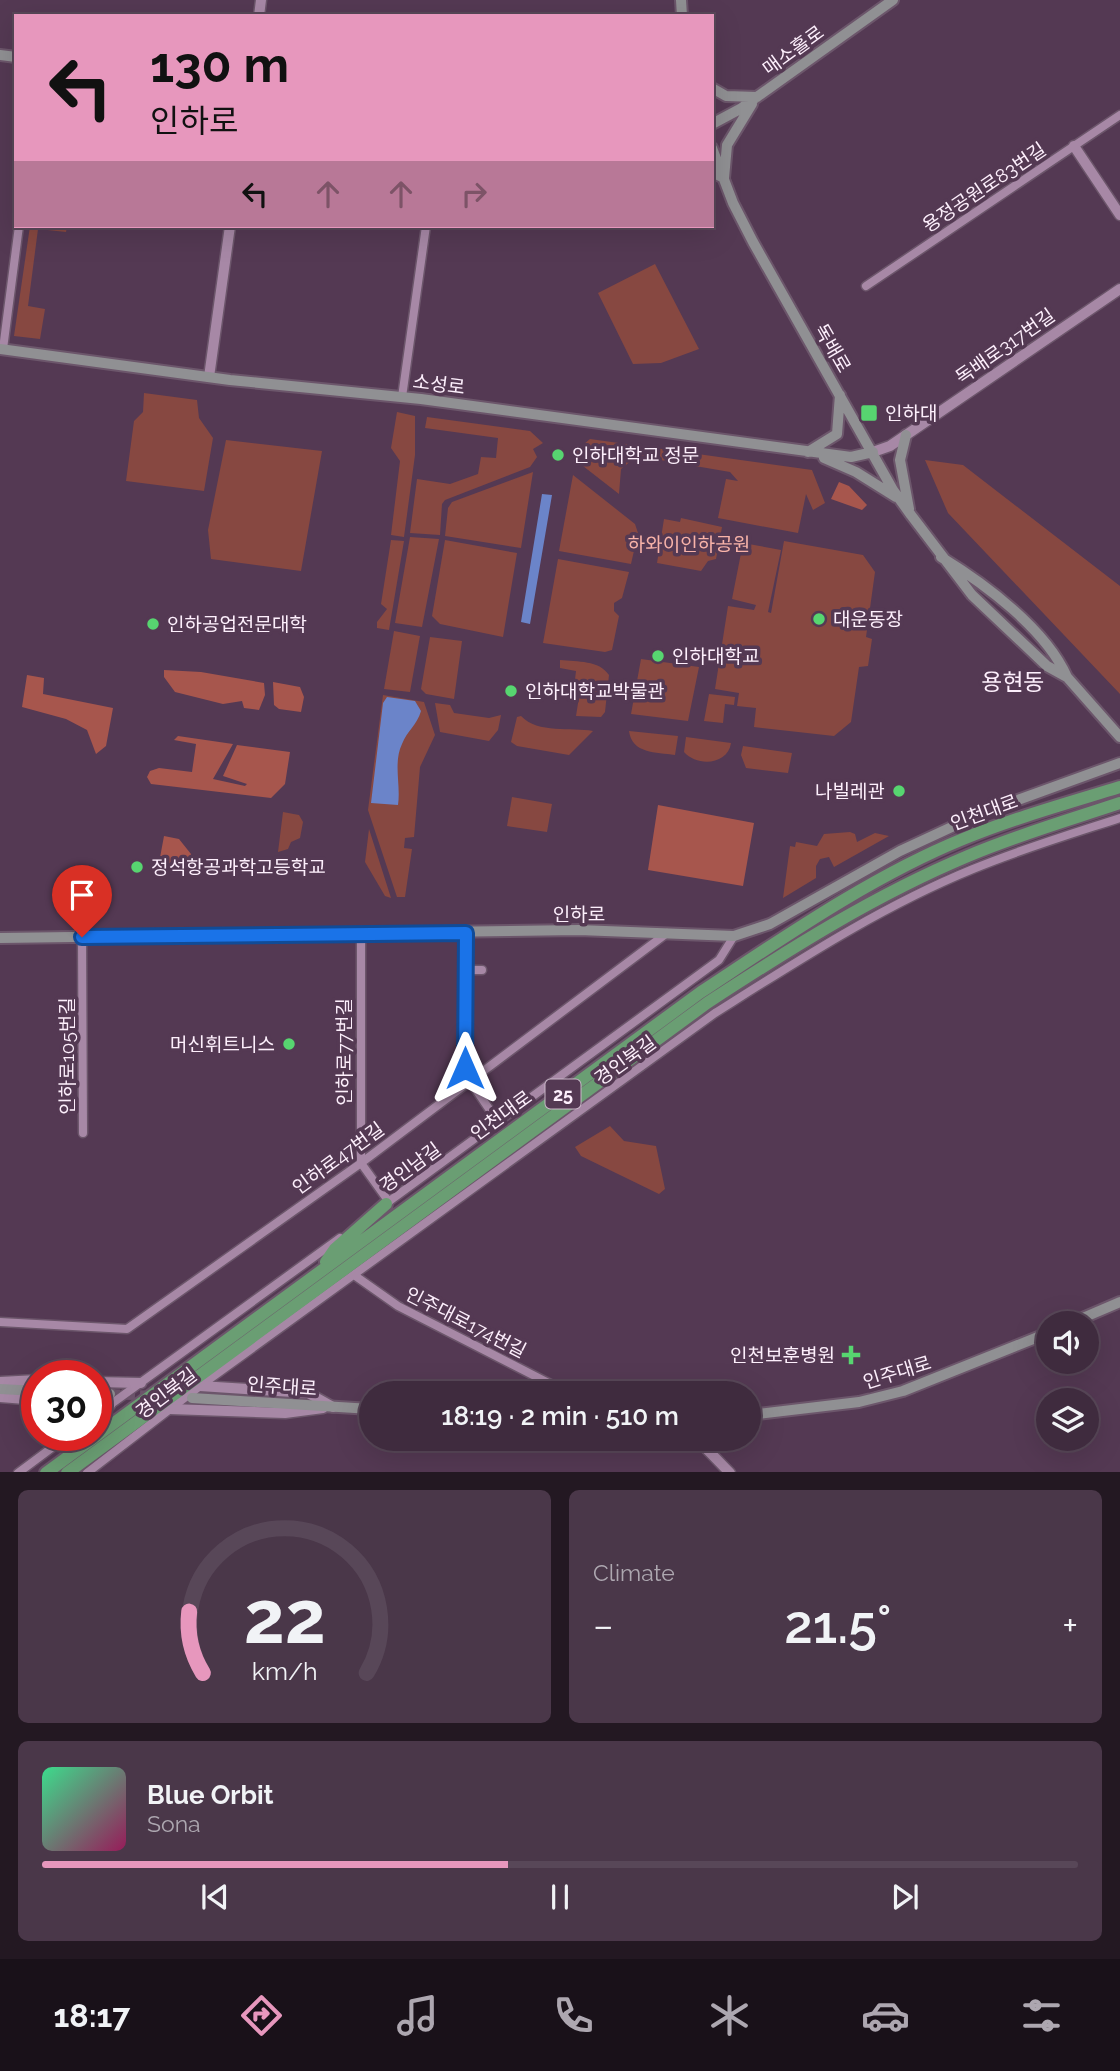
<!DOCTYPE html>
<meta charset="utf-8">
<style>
:root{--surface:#3f2b3e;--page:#4a3749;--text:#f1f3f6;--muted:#ada7b0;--line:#584758;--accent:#e797bd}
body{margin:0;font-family:Raleway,"Noto Sans KR",sans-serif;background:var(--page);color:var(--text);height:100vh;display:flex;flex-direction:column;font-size:26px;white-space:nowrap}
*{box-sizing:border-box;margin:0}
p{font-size:23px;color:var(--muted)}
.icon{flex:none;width:38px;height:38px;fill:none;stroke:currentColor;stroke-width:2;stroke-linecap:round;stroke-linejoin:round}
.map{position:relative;height:1472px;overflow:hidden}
.details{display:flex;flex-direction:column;gap:18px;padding:18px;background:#231822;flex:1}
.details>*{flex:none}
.top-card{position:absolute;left:14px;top:14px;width:700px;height:214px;border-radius:0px;box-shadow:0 7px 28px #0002,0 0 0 2px var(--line);background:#e797bd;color:#111;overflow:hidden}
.tools{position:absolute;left:1036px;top:1311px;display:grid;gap:14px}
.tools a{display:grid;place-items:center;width:63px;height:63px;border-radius:50%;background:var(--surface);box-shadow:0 7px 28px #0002,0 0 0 2px var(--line);font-size:35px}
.speed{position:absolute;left:21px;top:1360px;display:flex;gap:14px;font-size:35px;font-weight:700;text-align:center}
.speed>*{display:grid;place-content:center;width:91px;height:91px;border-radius:50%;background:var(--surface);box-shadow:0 7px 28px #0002,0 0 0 2px var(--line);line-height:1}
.speed .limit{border:10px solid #d22;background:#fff;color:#111}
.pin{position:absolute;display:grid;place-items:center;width:60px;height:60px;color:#fff;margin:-72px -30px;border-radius:50% 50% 50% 0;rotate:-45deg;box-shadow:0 0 7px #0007}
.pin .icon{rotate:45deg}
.me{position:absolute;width:77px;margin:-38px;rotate:0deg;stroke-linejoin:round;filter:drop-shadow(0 0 5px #0008)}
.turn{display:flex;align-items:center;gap:24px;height:147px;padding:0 21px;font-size:32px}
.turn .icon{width:91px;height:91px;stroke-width:2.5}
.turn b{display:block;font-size:49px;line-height:60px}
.lanes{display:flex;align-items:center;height:66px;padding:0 21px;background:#0003;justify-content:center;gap:35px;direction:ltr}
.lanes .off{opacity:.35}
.big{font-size:52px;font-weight:600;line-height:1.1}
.details .card{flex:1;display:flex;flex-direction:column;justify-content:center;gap:10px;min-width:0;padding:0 24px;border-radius:10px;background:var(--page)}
.details .dial{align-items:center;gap:0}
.dial svg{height:182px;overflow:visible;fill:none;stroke:var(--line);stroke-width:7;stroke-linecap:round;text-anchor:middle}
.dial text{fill:var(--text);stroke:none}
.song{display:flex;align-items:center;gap:21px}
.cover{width:84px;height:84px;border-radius:10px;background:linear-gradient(135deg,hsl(150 70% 55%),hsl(330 70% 35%))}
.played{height:7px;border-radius:4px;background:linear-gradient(90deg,var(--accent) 45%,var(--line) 45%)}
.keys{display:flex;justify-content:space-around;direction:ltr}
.heat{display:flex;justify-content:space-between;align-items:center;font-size:38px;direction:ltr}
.details .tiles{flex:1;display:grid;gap:18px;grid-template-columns:1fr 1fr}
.card:last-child{grid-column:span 2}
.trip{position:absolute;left:359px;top:1381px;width:402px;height:70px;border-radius:35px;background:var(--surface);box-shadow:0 7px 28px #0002,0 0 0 2px var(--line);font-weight:600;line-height:70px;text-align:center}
.dock{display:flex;height:112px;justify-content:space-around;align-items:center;background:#191119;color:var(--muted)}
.dock .icon{width:49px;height:49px}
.dock .current{color:var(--accent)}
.dock b{font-size:32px;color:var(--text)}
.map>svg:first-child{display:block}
.green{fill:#874841}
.forest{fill:#a7564d}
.water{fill:#6b84c9}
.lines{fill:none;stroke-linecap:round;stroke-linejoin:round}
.secondary-tunnel{stroke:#6d546c;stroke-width:10;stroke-dasharray:10 5;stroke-linecap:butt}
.minor-casing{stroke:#6c566b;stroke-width:11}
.tertiary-casing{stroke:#6c566b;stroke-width:13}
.secondary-casing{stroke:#6c566b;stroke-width:14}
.trunk-casing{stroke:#6c566b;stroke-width:16}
.minor{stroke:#a788a6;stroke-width:8}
.tertiary{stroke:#a788a6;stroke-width:10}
.secondary{stroke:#909093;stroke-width:10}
.trunk{stroke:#6a9e73;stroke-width:12}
.route-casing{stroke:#114b97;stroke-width:18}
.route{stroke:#1a73e8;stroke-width:12}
.poi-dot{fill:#57d570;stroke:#543953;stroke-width:2.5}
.labels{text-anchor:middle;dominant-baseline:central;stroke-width:7;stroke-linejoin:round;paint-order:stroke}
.shield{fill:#543953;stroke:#cab8c9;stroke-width:2}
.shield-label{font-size:18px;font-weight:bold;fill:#fdeffc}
.street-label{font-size:19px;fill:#fdeffc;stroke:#543953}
.poi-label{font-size:19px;fill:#fdeffc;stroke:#543953;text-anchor:start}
.park-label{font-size:19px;fill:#f8b3a9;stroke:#543953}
.quarter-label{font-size:23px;fill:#fdeffc;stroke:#543953}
</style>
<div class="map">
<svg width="1120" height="1473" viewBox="0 0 1120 1473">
<rect width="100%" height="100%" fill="#543953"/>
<path class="green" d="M 30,226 L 67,226 L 66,232 L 38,229 L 28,306 L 45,309 L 40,339 L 14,336 Z
M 655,264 L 699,349 L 661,363 L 633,364 L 598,293 Z
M 144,393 L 197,400 L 199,418 L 213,438 L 204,491 L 126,481 L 134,421 L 143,412 Z
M 397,412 L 415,416 L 415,455 L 404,537 L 391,535 L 400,461 L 391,448 Z
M 427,417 L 530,431 L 543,443 L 533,449 L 537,457 L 530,467 L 445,500 L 442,504 L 440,535 L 410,533 L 417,479 L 450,484 L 478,474 L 481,457 L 496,458 L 498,438 L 425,428 Z
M 590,439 L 812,470 L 825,503 L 813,510 L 806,494 L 798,533 L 718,518 L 726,479 L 738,481 L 730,472 L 637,456 L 621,469 L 619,494 L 574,459 L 578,449 Z
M 226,440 L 322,451 L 301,571 L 211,559 L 208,530 Z
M 925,460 L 963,465 L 1120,586 L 1120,694 L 948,513 Z
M 533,472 L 521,548 L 445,536 L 448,508 L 452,502 Z
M 573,475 L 635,524 L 638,533 L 631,564 L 559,551 Z
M 681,518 L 722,527 L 716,559 L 708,561 L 701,571 L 657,563 L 664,519 L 680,522 Z
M 410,537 L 439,539 L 422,627 L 395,623 Z
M 391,540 L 404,541 L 389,630 L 377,628 L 377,622 L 387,609 L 381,604 Z
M 445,540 L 517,553 L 503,637 L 440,624 L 432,616 Z
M 784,541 L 863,555 L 875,572 L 866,637 L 872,639 L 868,666 L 859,667 L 851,722 L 834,736 L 754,727 L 756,708 L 737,706 L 739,693 L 715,689 L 728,606 L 754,610 L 756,605 L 732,599 L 743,543 L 781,550 L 768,612 L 771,613 Z
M 558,559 L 629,572 L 622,598 L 614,603 L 614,611 L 619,616 L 612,650 L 605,652 L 543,643 Z
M 394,631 L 420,636 L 410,692 L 384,689 Z
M 430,637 L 462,641 L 454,699 L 426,694 L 421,689 Z
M 641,659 L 699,667 L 688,721 L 631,714 Z
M 560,660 C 578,662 599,660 609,675 L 605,712 L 601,717 L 576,716 L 579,697 L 573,696 L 576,671 L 560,668 Z
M 709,694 L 735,697 L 734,705 L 725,704 L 723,723 L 704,721 Z
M 383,695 L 424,702 L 435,735 L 420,767 L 414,837 L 405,838 L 404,848 L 412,849 L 405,897 L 397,897 L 368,810 Z
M 435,703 L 450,705 L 454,713 L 489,718 L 501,715 L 498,730 L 489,741 L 440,732 Z
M 521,716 C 538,734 571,727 593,731 L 569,755 L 517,746 L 511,742 L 517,717 Z
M 629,731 L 678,736 L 675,755 C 656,752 632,754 629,731 Z
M 686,737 L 731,743 C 728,765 697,767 684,752 Z
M 743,746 L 792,753 L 788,773 L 746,768 L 741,755 Z
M 512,797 L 552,804 L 547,832 L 507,826 Z
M 283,812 L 299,815 L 303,822 L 300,838 L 291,842 L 288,849 L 278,852 Z
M 369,829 L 391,898 L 385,896 L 365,862 Z
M 850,832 L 855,834 L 857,842 L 875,833 L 889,836 L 834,867 L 829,857 L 820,859 L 816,866 L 816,878 L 783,898 L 790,846 L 795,847 L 796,842 L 817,846 L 824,834 Z
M 610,1126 L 624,1141 L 656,1146 L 665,1189 L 659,1194 L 581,1156 L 575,1147 Z"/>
<path class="forest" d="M 839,482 L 849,486 L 867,505 L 862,510 L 831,499 Z
M 164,670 L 201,672 L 264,683 L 265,695 L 259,710 L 244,708 L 242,701 L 223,704 L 175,692 L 164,677 Z
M 27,675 L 44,678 L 43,694 L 113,708 L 106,746 L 96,754 L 87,730 L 66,719 L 22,707 Z
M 273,682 L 300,687 L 304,697 L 301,712 L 279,709 L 274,705 Z
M 178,736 L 233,744 L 213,779 L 245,786 L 247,784 L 223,776 L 237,745 L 290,752 L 285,784 L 271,798 L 151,784 L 147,777 L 150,771 L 159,768 L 192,772 L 196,744 L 174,740 Z
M 658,805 L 754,823 L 743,886 L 648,870 Z
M 164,836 L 179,839 L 191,854 L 188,868 L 159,863 Z"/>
<path class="water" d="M 542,494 L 552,495 L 530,624 L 521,622 Z
M 387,697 L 415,701 L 421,711 C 417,725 407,731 402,744 C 393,763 401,785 398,805 L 371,803 L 383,703 Z"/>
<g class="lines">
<path class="secondary-tunnel" d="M 110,1394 L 156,1396"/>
<g class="minor-casing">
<path id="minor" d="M 866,286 L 1120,115
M 3,349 L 19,226
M 402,397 L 426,226
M 466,933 L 465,1067 L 470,1081 L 498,1122
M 361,935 L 361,1163 L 389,1202
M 82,937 L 83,1133
M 466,970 L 482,970
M 384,1205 L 719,960 L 734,936
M 354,1275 L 398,1306 L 568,1393
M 0,1322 L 127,1329 L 361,1163 L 667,933
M 96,1415 L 340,1238
M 18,1473 L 69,1435
M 87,1473 L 200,1386 L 715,1013 C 799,960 882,906 973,869 C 1021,849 1071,834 1120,818"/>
</g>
<g class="tertiary-casing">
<path id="tertiary" d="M 259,16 L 261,0
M 1074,146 L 1120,215
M 209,377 L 230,226
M 873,452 L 890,446 L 1120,289
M 0,1382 L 37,1380
M 96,1382 L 141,1383
M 200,1386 L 308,1393 L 333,1407
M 0,1397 L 37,1400
M 96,1403 L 110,1405
M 170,1409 L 285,1413 L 323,1408
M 696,1438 L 730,1473"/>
</g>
<g class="secondary-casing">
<path id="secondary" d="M 681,0 L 682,16
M 0,55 L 16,57
M 712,88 L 726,96 L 757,97
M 712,124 L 740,109 L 893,0
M 712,148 L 733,203 L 753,242 L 893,490 L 911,515 L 972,595 L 1047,666 L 1067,677 C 1046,629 985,584 941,557
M 712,172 L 724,178 L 727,145 L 752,104
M 0,349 L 230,380 L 421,399 L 851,457 L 873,452
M 906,435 L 900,460 L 909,509
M 808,452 L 837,434 L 840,395
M 824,458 L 856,472 L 896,497
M 1067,677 L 1120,737
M 0,938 L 579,930 L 734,936 L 770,924 L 900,851 L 982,813 L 1120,763
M 1071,1323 L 1120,1302
M 0,1389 L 37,1391
M 96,1393 L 110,1394
M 192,1398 L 371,1409
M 749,1415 L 859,1402 L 903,1391 L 1048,1333"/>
</g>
<g class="trunk-casing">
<path id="trunk" d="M 326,1262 L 335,1249 L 386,1204
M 46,1473 L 701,992 C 783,938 872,876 963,839 C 1014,818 1068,803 1120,787
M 67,1473 L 707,1003 C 791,948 875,895 968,856 C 1017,835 1069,820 1120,803"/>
</g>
<use href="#minor" class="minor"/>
<use href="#tertiary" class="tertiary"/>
<use href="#secondary" class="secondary"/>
<use href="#trunk" class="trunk"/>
</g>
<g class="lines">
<g class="route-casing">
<path id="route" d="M 82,937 L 466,933 L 465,1068"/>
</g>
<use href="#route" class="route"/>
</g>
<g class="poi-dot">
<rect x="860" y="404" width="18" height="18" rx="3.5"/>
<circle cx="558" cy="455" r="7"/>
<circle cx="819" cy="619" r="7"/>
<circle cx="153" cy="624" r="7"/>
<circle cx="658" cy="656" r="7"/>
<circle cx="511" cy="691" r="7"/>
<circle cx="899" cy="791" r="7"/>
<circle cx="137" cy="867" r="7"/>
<circle cx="289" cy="1044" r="7"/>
<path d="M847.5 1344.5h7v7h7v7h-7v7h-7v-7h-7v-7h7z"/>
</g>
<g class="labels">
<rect class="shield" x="545.5" y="1079.5" width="35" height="29" rx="5"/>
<g class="shield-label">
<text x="563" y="1094">25</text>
</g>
<g class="street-label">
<text transform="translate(793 50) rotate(-36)">매소홀로</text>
<text transform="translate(984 187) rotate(-34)">용정공원로83번길</text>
<text transform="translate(1005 346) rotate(-35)">독배로317번길</text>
<text transform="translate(833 348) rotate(60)">독배로</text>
<text transform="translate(439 384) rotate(7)">소성로</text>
<text transform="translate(984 812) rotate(-20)">인천대로</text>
<text x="579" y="914">인하로</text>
<text transform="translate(344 1052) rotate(-90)">인하로77번길</text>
<text transform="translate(67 1056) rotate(-90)">인하로105번길</text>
<text transform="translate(625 1060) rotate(-36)">경인북길</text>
<text transform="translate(501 1115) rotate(-36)">인천대로</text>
<text transform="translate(338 1158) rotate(-36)">인하로47번길</text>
<text transform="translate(410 1167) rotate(-36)">경인남길</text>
<text transform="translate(466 1322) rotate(27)">인주대로174번길</text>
<text transform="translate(897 1372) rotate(-17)">인주대로</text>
<text transform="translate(282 1386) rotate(4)">인주대로</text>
<text transform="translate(166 1393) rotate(-37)">경인북길</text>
</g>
<g class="poi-label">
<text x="885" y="413">인하대</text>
<text x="572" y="455">인하대학교 정문</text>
<text x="833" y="619">대운동장</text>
<text x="167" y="624">인하공업전문대학</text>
<text x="672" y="656">인하대학교</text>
<text x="525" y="691">인하대학교박물관</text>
<text x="885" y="791" text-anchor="end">나빌레관</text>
<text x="151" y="867">정석항공과학고등학교</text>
<text x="275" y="1044" text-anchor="end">머신휘트니스</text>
<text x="835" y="1355" text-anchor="end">인천보훈병원</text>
</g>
<g class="park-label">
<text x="689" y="544">하와이인하공원</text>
</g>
<g class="quarter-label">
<text x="1013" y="681">용현동</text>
</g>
</g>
</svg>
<div class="tools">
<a><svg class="icon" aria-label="sound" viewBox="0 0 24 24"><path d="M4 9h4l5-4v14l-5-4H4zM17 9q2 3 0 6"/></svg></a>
<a><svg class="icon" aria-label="layers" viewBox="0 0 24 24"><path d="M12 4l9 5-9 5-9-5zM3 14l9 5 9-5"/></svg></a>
</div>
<div class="speed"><div class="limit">30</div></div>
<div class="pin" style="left:82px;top:937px;background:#d93025"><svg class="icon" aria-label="arrive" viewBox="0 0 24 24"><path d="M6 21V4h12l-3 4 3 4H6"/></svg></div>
<svg class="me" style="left:465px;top:1068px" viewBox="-20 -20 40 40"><path d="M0-17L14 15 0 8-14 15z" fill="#1a73e8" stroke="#fff" stroke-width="4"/></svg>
<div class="trip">18:19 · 2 min · 510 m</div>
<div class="top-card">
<div class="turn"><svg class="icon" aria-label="left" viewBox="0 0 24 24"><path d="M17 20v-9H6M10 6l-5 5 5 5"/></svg><div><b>130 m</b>인하로</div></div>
<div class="lanes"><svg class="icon" aria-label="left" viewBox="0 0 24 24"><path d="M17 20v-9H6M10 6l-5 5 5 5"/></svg><svg class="icon off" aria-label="ahead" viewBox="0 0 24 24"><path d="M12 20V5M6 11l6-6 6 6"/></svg><svg class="icon off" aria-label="ahead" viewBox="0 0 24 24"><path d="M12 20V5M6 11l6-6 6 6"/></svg><svg class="icon off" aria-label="right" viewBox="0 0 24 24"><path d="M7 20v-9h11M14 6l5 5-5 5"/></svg></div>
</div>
</div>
<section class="details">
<div class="tiles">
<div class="card dial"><svg viewBox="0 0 100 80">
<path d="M14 69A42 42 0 1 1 86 69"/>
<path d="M14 69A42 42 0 0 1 8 42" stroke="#e797bd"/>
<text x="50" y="56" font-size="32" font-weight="700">22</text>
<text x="50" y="72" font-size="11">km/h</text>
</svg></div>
<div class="card"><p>Climate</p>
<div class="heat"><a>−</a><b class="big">21.5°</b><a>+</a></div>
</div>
<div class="card">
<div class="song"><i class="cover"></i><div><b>Blue Orbit</b><p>Sona</p></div></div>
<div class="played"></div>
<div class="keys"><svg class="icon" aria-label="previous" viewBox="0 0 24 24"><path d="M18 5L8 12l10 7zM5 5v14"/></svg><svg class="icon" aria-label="pause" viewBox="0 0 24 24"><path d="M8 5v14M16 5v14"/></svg><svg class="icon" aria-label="next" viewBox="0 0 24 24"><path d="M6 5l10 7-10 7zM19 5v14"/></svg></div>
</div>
</div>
</section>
<nav class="dock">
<b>18:17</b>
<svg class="icon current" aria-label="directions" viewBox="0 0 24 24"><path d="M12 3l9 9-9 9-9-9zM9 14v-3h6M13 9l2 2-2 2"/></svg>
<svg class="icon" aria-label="music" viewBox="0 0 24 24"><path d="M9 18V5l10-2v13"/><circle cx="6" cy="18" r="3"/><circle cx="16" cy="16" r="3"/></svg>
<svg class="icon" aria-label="phone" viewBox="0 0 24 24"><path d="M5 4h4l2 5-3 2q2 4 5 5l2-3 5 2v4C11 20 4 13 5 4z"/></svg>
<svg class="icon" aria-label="climate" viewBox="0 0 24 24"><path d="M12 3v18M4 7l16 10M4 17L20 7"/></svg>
<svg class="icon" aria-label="car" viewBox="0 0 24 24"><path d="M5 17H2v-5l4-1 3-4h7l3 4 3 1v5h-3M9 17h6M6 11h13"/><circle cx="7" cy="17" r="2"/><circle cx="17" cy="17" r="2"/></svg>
<svg class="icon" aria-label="filters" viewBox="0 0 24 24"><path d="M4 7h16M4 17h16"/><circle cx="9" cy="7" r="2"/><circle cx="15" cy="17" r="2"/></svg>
</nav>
